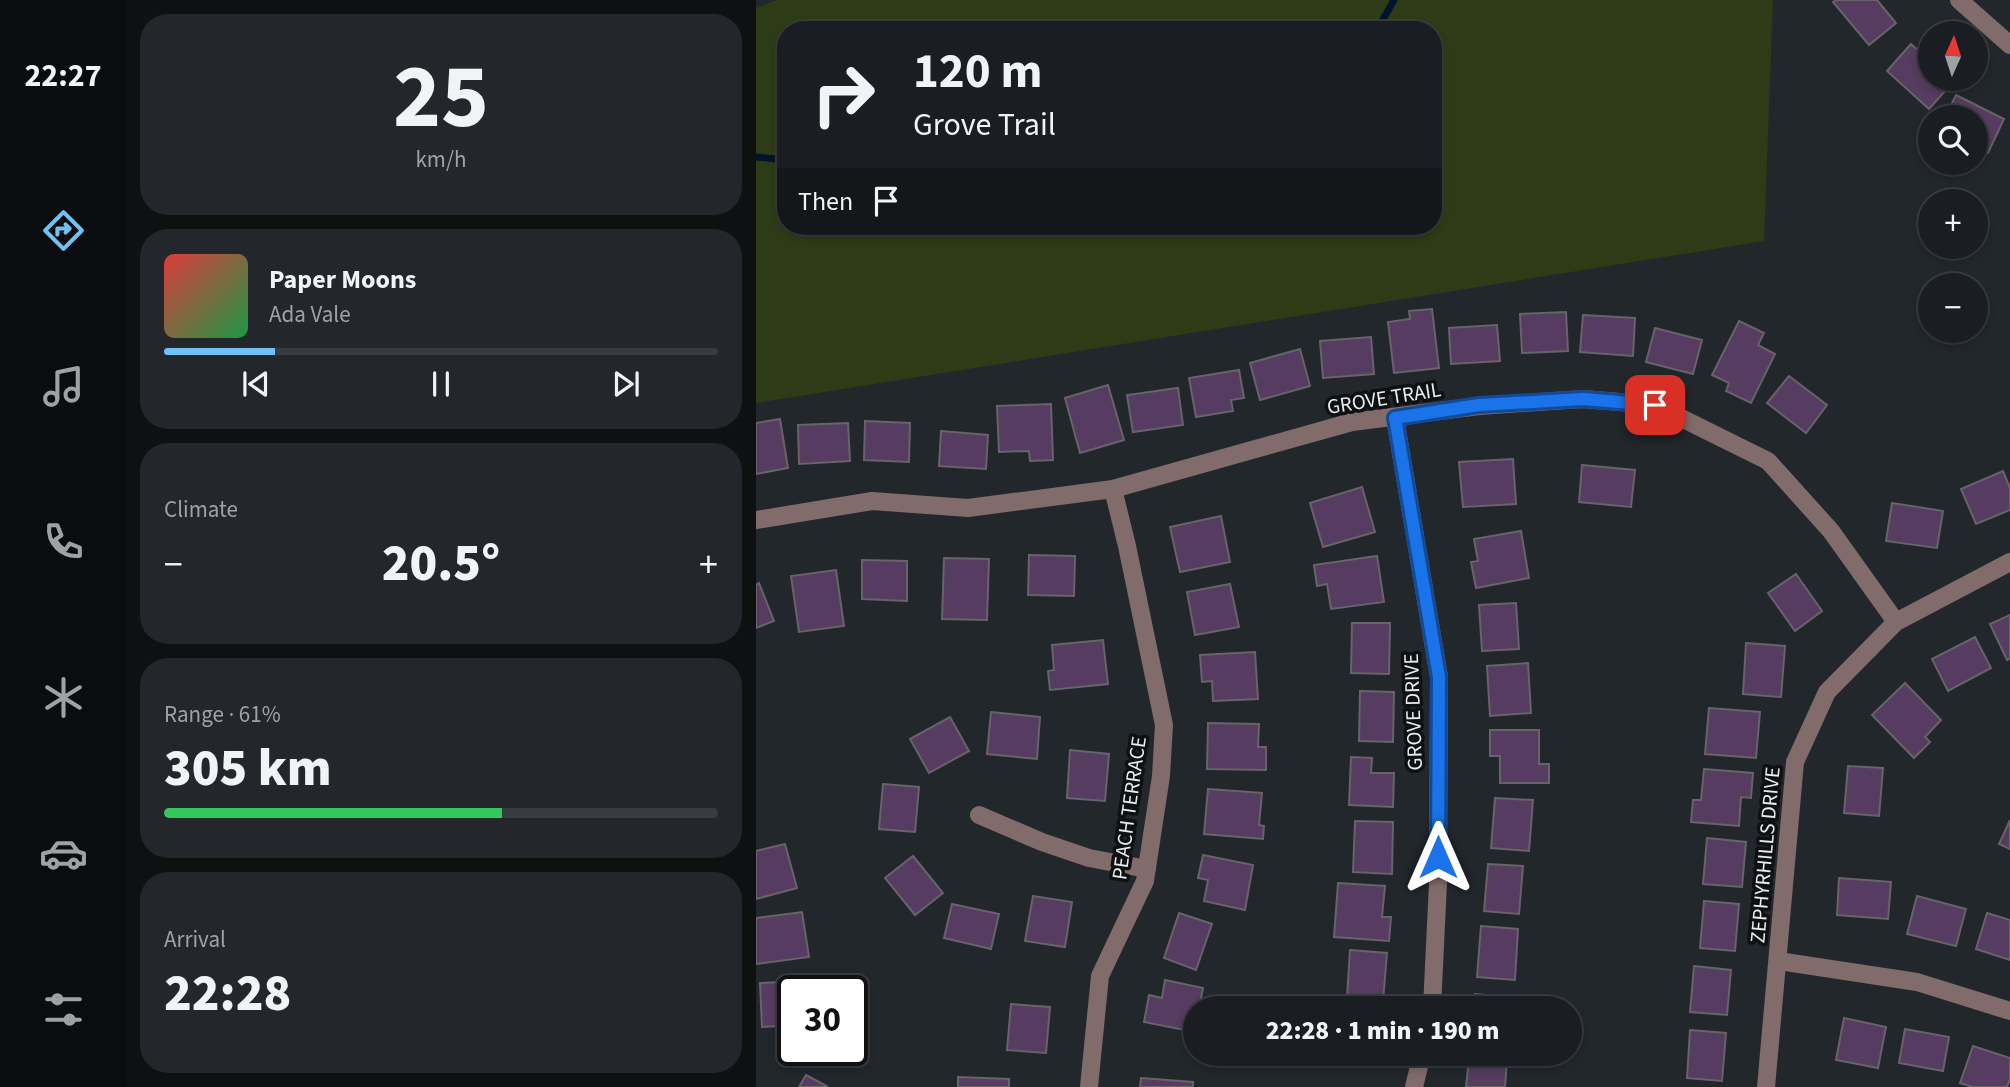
<!DOCTYPE html>
<meta charset="utf-8">
<style>
:root{--surface:#1a1d21;--page:#23262a;--text:#f1f3f6;--muted:#9fa2a5;--line:#383b3f;--accent:#70c1f4}
body{margin:0;font-family:"Source Sans 3",sans-serif;background:var(--page);color:var(--text);height:100vh;display:flex;flex-direction:column;font-size:26px;white-space:nowrap}
*{box-sizing:border-box;margin:0}
p{font-size:23px;color:var(--muted)}
.icon{flex:none;width:38px;height:38px;fill:none;stroke:currentColor;stroke-width:2;stroke-linecap:round;stroke-linejoin:round}
.map{position:relative;flex:1;overflow:hidden}
.panel{display:flex;flex-direction:column;gap:14px;padding:14px;background:#0e1012;width:630px}
.panel>*{flex:none}
.top-card{position:absolute;left:21px;top:21px;width:665px;height:214px;border-radius:28px;box-shadow:0 4px 10px #0003,0 0 0 2px var(--line);background:#1a1d21;color:var(--text);overflow:hidden}
.needle{width:46px;rotate:3deg}
.buttons{position:absolute;left:1162px;top:21px;display:grid;gap:14px}
.buttons a{display:grid;place-items:center;width:70px;height:70px;border-radius:50%;background:var(--surface);box-shadow:0 4px 10px #0003,0 0 0 2px var(--line);font-size:35px}
.speed{position:absolute;left:21px;top:975px;display:flex;gap:14px;font-size:35px;font-weight:700;text-align:center}
.speed>*{display:grid;place-content:center;width:91px;height:91px;border-radius:50%;background:var(--surface);box-shadow:0 4px 10px #0003,0 0 0 2px var(--line);line-height:1}
.speed .limit{border:4px solid #111;border-radius:10px;background:#fff;color:#111}
.pin{position:absolute;display:grid;place-items:center;width:60px;height:60px;color:#fff;margin:-30px;border-radius:14px;box-shadow:0 4px 10px #0006}
.me{position:absolute;width:77px;margin:-38px;rotate:0deg;stroke-linejoin:round;filter:drop-shadow(0 0 5px #0008)}
.turn{display:flex;align-items:center;gap:24px;height:147px;padding:0 21px;font-size:32px}
.turn .icon{width:91px;height:91px;stroke-width:2.5}
.turn b{display:block;font-size:49px;line-height:60px}
.then{display:flex;align-items:center;height:66px;padding:0 21px;background:#0003;gap:14px;font-size:26px}
.big{font-size:52px;font-weight:800;line-height:1.1}
.panel .widget{flex:1;display:flex;flex-direction:column;justify-content:center;gap:10px;min-width:0;padding:0 24px;border-radius:28px;background:var(--page)}
.panel .dial{align-items:center;gap:0}
.dial b{font-size:91px;line-height:1}
.song{display:flex;align-items:center;gap:21px}
.cover{width:84px;height:84px;border-radius:10px;background:linear-gradient(135deg,hsl(0 70% 55%),hsl(140 70% 35%))}
.played{height:7px;border-radius:4px;background:linear-gradient(90deg,var(--accent) 20%,var(--line) 20%)}
.keys{display:flex;justify-content:space-around;direction:ltr}
.heat{display:flex;justify-content:space-between;align-items:center;font-size:38px;direction:ltr}
.charge{height:10px;border-radius:5px;background:linear-gradient(90deg,#34c759 61%,var(--line) 0)}
.trip{position:absolute;left:427px;top:996px;width:399px;height:70px;border-radius:35px;background:var(--surface);box-shadow:0 4px 10px #0003,0 0 0 2px var(--line);font-weight:800;line-height:70px;text-align:center}
main{display:flex;flex:1;min-height:0}
.dock{display:flex;flex-direction:column;width:126px;justify-content:space-around;align-items:center;background:#0a0c0d;color:var(--muted)}
.dock .icon{width:49px;height:49px}
.dock .on{color:var(--accent)}
.dock b{font-size:32px;color:var(--text)}
.map>svg:first-child{display:block}
.green{fill:#2d3c16;fill-rule:evenodd}
.lines{fill:none;stroke-linecap:round;stroke-linejoin:round}
.stream{stroke:#00152a;stroke-width:7}
.building{fill:#563c60;stroke:#676369;stroke-width:2}
.minor{stroke:#826b6b;stroke-width:18}
.route-casing{stroke:#114b97;stroke-width:18}
.route{stroke:#1a73e8;stroke-width:12}
.labels{text-anchor:middle;dominant-baseline:central;stroke-width:7;stroke-linejoin:round;paint-order:stroke}
.street-label{font-size:21px;fill:#e8ecef;stroke:#0e1012}
</style>
<main>
<nav class="dock">
<b>22:27</b>
<svg class="icon on" aria-label="directions" viewBox="0 0 24 24"><path d="M12 3l9 9-9 9-9-9zM9 14v-3h6M13 9l2 2-2 2"/></svg>
<svg class="icon" aria-label="music" viewBox="0 0 24 24"><path d="M9 18V5l10-2v13"/><circle cx="6" cy="18" r="3"/><circle cx="16" cy="16" r="3"/></svg>
<svg class="icon" aria-label="phone" viewBox="0 0 24 24"><path d="M5 4h4l2 5-3 2q2 4 5 5l2-3 5 2v4C11 20 4 13 5 4z"/></svg>
<svg class="icon" aria-label="climate" viewBox="0 0 24 24"><path d="M12 3v18M4 7l16 10M4 17L20 7"/></svg>
<svg class="icon" aria-label="car" viewBox="0 0 24 24"><path d="M5 17H2v-5l4-1 3-4h7l3 4 3 1v5h-3M9 17h6M6 11h13"/><circle cx="7" cy="17" r="2"/><circle cx="17" cy="17" r="2"/></svg>
<svg class="icon" aria-label="filters" viewBox="0 0 24 24"><path d="M4 7h16M4 17h16"/><circle cx="9" cy="7" r="2"/><circle cx="15" cy="17" r="2"/></svg>
</nav>
<section class="panel">
<div class="widget dial"><b>25</b><p>km/h</p></div>
<div class="widget">
<div class="song"><i class="cover"></i><div><b>Paper Moons</b><p>Ada Vale</p></div></div>
<div class="played"></div>
<div class="keys"><svg class="icon" aria-label="previous" viewBox="0 0 24 24"><path d="M18 5L8 12l10 7zM5 5v14"/></svg><svg class="icon" aria-label="pause" viewBox="0 0 24 24"><path d="M8 5v14M16 5v14"/></svg><svg class="icon" aria-label="next" viewBox="0 0 24 24"><path d="M6 5l10 7-10 7zM19 5v14"/></svg></div>
</div>
<div class="widget"><p>Climate</p>
<div class="heat"><a>−</a><b class="big">20.5°</b><a>+</a></div>
</div>
<div class="widget"><p>Range · 61%</p><b class="big">305 km</b><div class="charge"></div></div>
<div class="widget"><p>Arrival</p><b class="big">22:28</b></div>
</section>
<div class="map">
<svg width="1254" height="1087" viewBox="0 0 1254 1087">
<rect width="100%" height="100%" fill="#22272c"/>
<path class="green" d="M 21,0 L 1017,0 L 1008,241 L 0,403 L 0,8 ZM 30,30 L 677,30 L 677,226 L 30,226 Z"/>
<g class="lines">
<path class="stream" d="M 621,30 L 638,0
M 0,157 L 30,160"/>
</g>
<path class="building" d="M 1080,0 L 1121,0 L 1140,23 L 1113,45 L 1077,2 Z
M 1155,44 L 1174,61 L 1174,79 L 1194,79 L 1197,82 L 1173,109 L 1131,71 Z
M 1200,95 L 1248,119 L 1232,153 L 1220,147 L 1220,117 L 1189,117 Z
M 676,309 L 683,368 L 638,373 L 632,322 L 654,319 L 653,311 Z
M 810,312 L 812,351 L 766,353 L 764,314 Z
M 827,315 L 879,318 L 877,356 L 824,352 Z
M 983,321 L 1008,333 L 1002,345 L 1019,354 L 995,403 L 970,391 L 973,383 L 956,375 Z
M 741,325 L 744,361 L 695,364 L 693,328 Z
M 899,328 L 946,340 L 937,374 L 890,362 Z
M 615,337 L 618,374 L 567,378 L 564,341 Z
M 544,349 L 554,386 L 504,400 L 494,363 Z
M 483,370 L 488,398 L 475,400 L 477,411 L 440,417 L 433,378 Z
M 1033,376 L 1071,405 L 1050,433 L 1011,403 Z
M 352,385 L 368,440 L 324,453 L 309,398 Z
M 422,388 L 427,425 L 377,432 L 371,395 Z
M 295,404 L 297,460 L 274,461 L 273,451 L 243,452 L 241,406 Z
M 24,419 L 32,468 L 0,474 L 0,423 Z
M 109,421 L 154,423 L 153,462 L 108,460 Z
M 92,423 L 94,461 L 43,464 L 42,425 Z
M 185,431 L 232,435 L 230,469 L 183,466 Z
M 757,459 L 760,504 L 707,507 L 703,462 Z
M 826,465 L 879,470 L 875,507 L 823,502 Z
M 1247,471 L 1254,488 L 1254,510 L 1220,524 L 1205,489 Z
M 606,487 L 619,532 L 567,547 L 554,503 Z
M 1136,503 L 1187,511 L 1181,548 L 1130,541 Z
M 465,516 L 474,562 L 424,572 L 414,527 Z
M 765,531 L 773,578 L 720,588 L 715,562 L 722,561 L 718,539 Z
M 273,555 L 319,556 L 318,596 L 272,595 Z
M 621,556 L 628,602 L 575,609 L 571,584 L 561,586 L 558,565 Z
M 188,558 L 233,559 L 231,620 L 186,619 Z
M 106,560 L 151,561 L 151,601 L 106,599 Z
M 80,570 L 88,626 L 43,632 L 35,576 Z
M 1040,574 L 1066,611 L 1039,631 L 1012,593 Z
M 3,583 L 18,621 L 0,628 L 0,585 Z
M 474,584 L 483,627 L 439,635 L 431,592 Z
M 760,603 L 763,649 L 726,651 L 723,605 Z
M 1254,615 L 1254,659 L 1251,660 L 1234,624 Z
M 596,623 L 634,623 L 633,674 L 595,673 Z
M 1219,637 L 1235,668 L 1192,691 L 1176,659 Z
M 347,640 L 352,684 L 294,690 L 292,671 L 298,670 L 296,645 Z
M 990,643 L 1029,646 L 1025,697 L 987,694 Z
M 499,652 L 502,699 L 457,701 L 456,681 L 446,682 L 444,655 Z
M 772,663 L 775,713 L 734,716 L 731,666 Z
M 1149,683 L 1185,720 L 1169,737 L 1174,742 L 1158,758 L 1116,715 Z
M 604,691 L 638,692 L 637,742 L 603,741 Z
M 953,708 L 1004,712 L 1000,758 L 949,754 Z
M 235,712 L 284,717 L 281,759 L 231,754 Z
M 194,717 L 213,751 L 173,773 L 154,739 Z
M 452,723 L 503,724 L 502,747 L 510,747 L 510,770 L 451,769 Z
M 734,730 L 783,730 L 783,764 L 793,764 L 793,783 L 744,783 L 744,756 L 734,756 Z
M 314,750 L 353,754 L 349,801 L 311,798 Z
M 595,757 L 616,758 L 615,773 L 638,773 L 637,807 L 593,805 Z
M 1092,766 L 1127,768 L 1123,816 L 1088,813 Z
M 948,769 L 997,773 L 995,798 L 985,797 L 983,826 L 935,822 L 937,800 L 945,800 Z
M 127,784 L 163,787 L 159,832 L 123,829 Z
M 452,789 L 506,793 L 503,825 L 508,826 L 507,839 L 448,834 Z
M 739,798 L 777,800 L 773,851 L 735,848 Z
M 1254,820 L 1254,849 L 1243,844 Z
M 599,821 L 637,822 L 636,874 L 597,872 Z
M 951,838 L 990,842 L 986,887 L 947,884 Z
M 29,844 L 41,888 L 0,899 L 0,851 Z
M 447,855 L 497,865 L 489,910 L 448,901 L 452,880 L 442,878 Z
M 157,856 L 187,893 L 159,915 L 129,878 Z
M 732,864 L 767,866 L 763,914 L 728,911 Z
M 1083,878 L 1135,882 L 1132,919 L 1081,915 Z
M 582,883 L 629,886 L 626,917 L 635,917 L 633,941 L 578,937 Z
M 277,896 L 316,902 L 309,947 L 269,941 Z
M 1161,896 L 1210,909 L 1200,946 L 1151,934 Z
M 948,901 L 983,904 L 979,951 L 944,948 Z
M 196,904 L 243,914 L 235,949 L 188,938 Z
M 46,912 L 53,957 L 0,964 L 0,918 Z
M 423,913 L 456,924 L 440,970 L 408,958 Z
M 1231,913 L 1254,920 L 1254,960 L 1220,949 Z
M 725,926 L 762,929 L 759,980 L 721,977 Z
M 594,950 L 631,953 L 627,1001 L 591,998 Z
M 938,966 L 975,970 L 971,1015 L 934,1012 Z
M 56,980 L 56,990 L 37,990 L 37,1025 L 6,1027 L 4,983 Z
M 409,980 L 447,988 L 443,1008 L 439,1008 L 439,1032 L 388,1022 L 393,995 L 406,998 Z
M 719,994 L 763,998 L 762,1008 L 718,1008 Z
M 255,1004 L 294,1007 L 290,1053 L 251,1050 Z
M 1088,1018 L 1130,1027 L 1122,1068 L 1080,1060 Z
M 1149,1029 L 1193,1037 L 1187,1071 L 1143,1063 Z
M 934,1030 L 970,1033 L 966,1081 L 931,1078 Z
M 1217,1046 L 1254,1058 L 1254,1079 L 1251,1087 L 1217,1087 L 1204,1083 Z
M 576,1054 L 614,1054 L 614,1060 L 576,1057 Z
M 713,1058 L 751,1061 L 749,1087 L 710,1087 Z
M 50,1075 L 72,1087 L 43,1087 Z
M 202,1077 L 253,1079 L 253,1087 L 202,1087 Z
M 385,1078 L 437,1082 L 437,1087 L 384,1087 Z"/>
<g class="lines">
<path class="minor" d="M 1203,0 L 1254,45
M 639,418 L 683,677 L 682,883 L 676,1008
M 0,520 L 116,501 L 212,508 L 357,489 L 596,422 L 723,406 L 827,399 L 899,405 L 1012,461 L 1075,531 L 1140,622
M 223,815 L 286,842 L 333,858 L 391,869
M 1022,961 L 1161,982 L 1254,1011
M 333,1087 L 344,976 L 389,881 L 405,776 L 408,725 L 371,546 L 357,489
M 658,1087 L 666,1054
M 1010,1087 L 1039,762 L 1071,692 L 1140,622 L 1254,562"/>
</g>
<g class="lines">
<g class="route-casing">
<path id="route" d="M 682,857 L 683,677 L 639,418 L 723,405 L 827,399 L 899,405"/>
</g>
<use href="#route" class="route"/>
</g>
<g class="labels">
<g class="street-label">
<text transform="translate(628 398) rotate(-9)">GROVE TRAIL</text>
<text transform="translate(657 712) rotate(-92)">GROVE DRIVE</text>
<text transform="translate(373 808) rotate(-82)">PEACH TERRACE</text>
<text transform="translate(1009 855) rotate(-85)">ZEPHYRHILLS DRIVE</text>
</g>
</g>
</svg>
<div class="buttons">
<a><svg class="needle" viewBox="-14 -14 28 28"><path d="M0-13l5 13h-10z" fill="#e53935"/><path d="M0 13l5-13h-10z" fill="#9fa2a5"/></svg></a>
<a><svg class="icon" aria-label="search" viewBox="0 0 24 24"><circle cx="10" cy="10" r="6"/><path d="M15 15l6 6"/></svg></a>
<a>+</a>
<a>−</a>
</div>
<div class="speed"><div class="limit">30</div></div>
<div class="pin" style="left:899px;top:405px;background:#d93025"><svg class="icon" aria-label="arrive" viewBox="0 0 24 24"><path d="M6 21V4h12l-3 4 3 4H6"/></svg></div>
<svg class="me" style="left:682px;top:857px" viewBox="-20 -20 40 40"><path d="M0-17L14 15 0 8-14 15z" fill="#1a73e8" stroke="#fff" stroke-width="4"/></svg>
<div class="trip">22:28 · 1 min · 190 m</div>
<div class="top-card">
<div class="turn"><svg class="icon" aria-label="right" viewBox="0 0 24 24"><path d="M7 20v-9h11M14 6l5 5-5 5"/></svg><div><b>120 m</b>Grove Trail</div></div>
<div class="then">Then<svg class="icon" aria-label="arrive" viewBox="0 0 24 24"><path d="M6 21V4h12l-3 4 3 4H6"/></svg></div>
</div>
</div>
</main>
